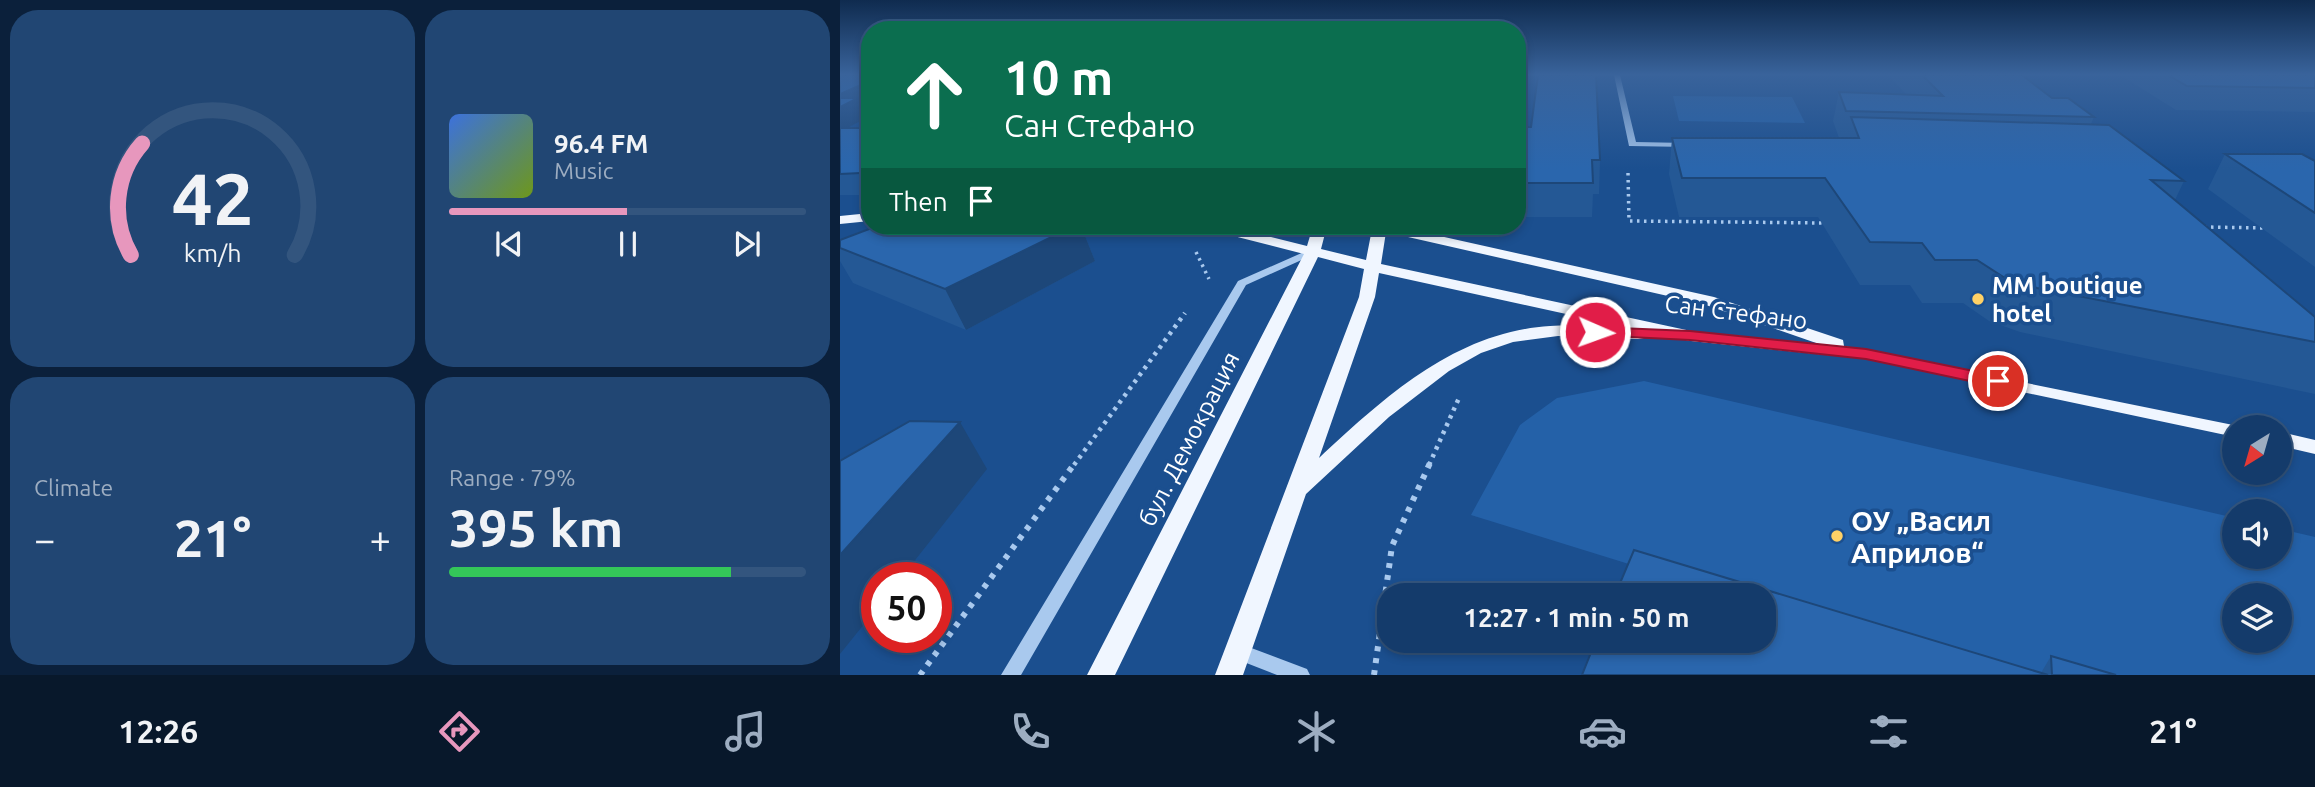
<!DOCTYPE html>
<meta charset="utf-8">
<style>
:root{--surface:#143b6b;--page:#214673;--text:#f1f3f6;--muted:#9dadc1;--line:#33557e;--accent:#e797bd}
body{margin:0;font-family:Ubuntu,sans-serif;background:var(--page);color:var(--text);height:100vh;display:flex;flex-direction:column;font-size:26px;white-space:nowrap}
*{box-sizing:border-box;margin:0}
p{font-size:23px;color:var(--muted)}
.icon{flex:none;width:38px;height:38px;fill:none;stroke:currentColor;stroke-width:2;stroke-linecap:round;stroke-linejoin:round}
.map{position:relative;flex:1;overflow:hidden}
.side{display:flex;flex-direction:column;gap:10px;padding:10px;background:#0b203b;width:840px}
.side>*{flex:none}
.guide{position:absolute;left:21px;top:21px;width:665px;height:214px;border-radius:28px;box-shadow:0 4px 10px #0003,0 0 0 2px var(--line);background:#0b6e4f;color:#fff;overflow:hidden}
.needle{width:46px;rotate:217deg}
.fabs{position:absolute;left:1382px;top:415px;display:grid;gap:14px}
.fabs a{display:grid;place-items:center;width:70px;height:70px;border-radius:50%;background:var(--surface);box-shadow:0 4px 10px #0003,0 0 0 2px var(--line);font-size:35px}
.speed{position:absolute;left:21px;top:562px;display:flex;gap:14px;font-size:35px;font-weight:700;text-align:center}
.speed>*{display:grid;place-content:center;width:91px;height:91px;border-radius:50%;background:var(--surface);box-shadow:0 4px 10px #0003,0 0 0 2px var(--line);line-height:1}
.speed .limit{border:10px solid #d22;background:#fff;color:#111}
.pin{position:absolute;display:grid;place-items:center;width:60px;height:60px;color:#fff;margin:-30px;border:4px solid #fff;border-radius:50%;box-shadow:0 2px 7px #0007}
.me{position:absolute;width:77px;margin:-38px;rotate:92deg;stroke-linejoin:round;filter:drop-shadow(0 0 5px #0008)}
.turn{display:flex;align-items:center;gap:24px;height:147px;padding:0 28px;font-size:32px}
.turn .icon{width:91px;height:91px;stroke-width:2.5}
.turn b{display:block;font-size:49px;line-height:60px}
.then{display:flex;align-items:center;height:66px;padding:0 28px;background:#0003;gap:14px;font-size:26px}
.big{font-size:52px;font-weight:700;line-height:1.1}
.side .tile{flex:1;display:flex;flex-direction:column;justify-content:center;gap:10px;min-width:0;padding:0 24px;border-radius:28px;background:var(--page)}
.side .dial{align-items:center;gap:0}
.dial svg{height:182px;overflow:visible;fill:none;stroke:var(--line);stroke-width:7;stroke-linecap:round;text-anchor:middle}
.dial text{fill:var(--text);stroke:none}
.song{display:flex;align-items:center;gap:21px}
.cover{width:84px;height:84px;border-radius:10px;background:linear-gradient(135deg,hsl(220 70% 55%),hsl(80 70% 35%))}
.played{height:7px;border-radius:4px;background:linear-gradient(90deg,var(--accent) 50%,var(--line) 50%)}
.keys{display:flex;justify-content:space-around;direction:ltr}
.heat{display:flex;justify-content:space-between;align-items:center;font-size:38px;direction:ltr}
.charge{height:10px;border-radius:5px;background:linear-gradient(90deg,#34c759 79%,var(--line) 0)}
.side .tiles{flex:1;display:grid;gap:10px;grid-template-columns:repeat(2,1fr)}
.trip{position:absolute;left:537px;top:583px;width:399px;height:70px;border-radius:28px;background:var(--surface);box-shadow:0 4px 10px #0003,0 0 0 2px var(--line);font-weight:700;line-height:70px;text-align:center}
.tabs{display:flex;height:112px;justify-content:space-around;align-items:center;background:#08182b;color:var(--muted)}
.tabs .icon{width:49px;height:49px}
.tabs .selected{color:var(--accent)}
.tabs b{font-size:32px;color:var(--text)}
main{display:flex;flex:1;min-height:0}
.map>svg:first-child{display:block}
.green{fill:#2461a8;fill-rule:evenodd}
.lines{fill:none;stroke-linecap:round;stroke-linejoin:round}
.path-far2{stroke:#a9c9ee;stroke-width:3.5;stroke-dasharray:2.5 4.5;stroke-linecap:butt}
.path-far1{stroke:#a9c9ee;stroke-width:4.5;stroke-dasharray:3.5 5;stroke-linecap:butt}
.path{stroke:#a9c9ee;stroke-width:6;stroke-dasharray:5 7;stroke-linecap:butt}
.minor{fill:#a9c9ee;fill-rule:evenodd}
.major{fill:#f0f6ff;fill-rule:evenodd}
.wall{fill:#245895}
.shaded-wall{fill:#1d4779}
.building{fill:#2a66ad;stroke:#1d4779;stroke-width:2}
.route{fill:#e11d48;stroke:#92132f;stroke-width:2}
.poi-dot{fill:#ffd166;stroke:#1b4f8f;stroke-width:2.5}
.labels{text-anchor:middle;dominant-baseline:central;stroke-width:7;stroke-linejoin:round;paint-order:stroke}
.poi-label{font-size:24px;font-weight:bold;fill:#fff;stroke:#1b4f8f;text-anchor:start}
.street-label{font-size:24px;fill:#fff;stroke:#1b4f8f}
.near-poi-label{font-size:28px;font-weight:bold;fill:#fff;stroke:#1b4f8f;text-anchor:start}
</style>
<main>
<section class="side">
<div class="tiles">
<div class="tile dial"><svg viewBox="0 0 100 80">
<path d="M14 69A42 42 0 1 1 86 69"/>
<path d="M14 69A42 42 0 0 1 19 20" stroke="#e797bd"/>
<text x="50" y="56" font-size="32" font-weight="700">42</text>
<text x="50" y="72" font-size="11">km/h</text>
</svg></div>
<div class="tile">
<div class="song"><i class="cover"></i><div><b>96.4 FM</b><p>Music</p></div></div>
<div class="played"></div>
<div class="keys"><svg class="icon" aria-label="previous" viewBox="0 0 24 24"><path d="M18 5L8 12l10 7zM5 5v14"/></svg><svg class="icon" aria-label="pause" viewBox="0 0 24 24"><path d="M8 5v14M16 5v14"/></svg><svg class="icon" aria-label="next" viewBox="0 0 24 24"><path d="M6 5l10 7-10 7zM19 5v14"/></svg></div>
</div>
<div class="tile"><p>Climate</p>
<div class="heat"><a>−</a><b class="big">21°</b><a>+</a></div>
</div>
<div class="tile"><p>Range · 79%</p><b class="big">395 km</b><div class="charge"></div></div>
</div>
</section>
<div class="map">
<svg width="1475" height="675" viewBox="0 0 1475 675">
<rect width="100%" height="100%" fill="#1b4f8f"/>
<path class="green" d="M 833,96 L 952,97 L 965,123 L 839,121 Z
M 804,381 L 1395,518 L 1395,556 L 1440,556 L 1440,529 L 1475,537 L 1475,675 L 1146,675 L 924,595 L 889,595 L 631,515 L 680,425 L 717,398 ZM 1395,595 L 1440,595 L 1440,640 L 1395,640 Z"/>
<g class="lines">
<path class="path-far2" d="M 788,173 L 789,221 L 984,223
M 1364,227 L 1425,228
M 356,252 L 369,279"/>
<path class="path-far1" d="M 234,465 L 345,313
M 589,465 L 619,398"/>
<path class="path" d="M 80,675 L 235,463
M 534,675 L 552,546 L 590,463"/>
<path class="minor" d="M 774,75 L 780,75 L 796,142 L 847,143 L 850,143 L 850,147 L 789,146 Z
M 473,248 L 478,251 L 477,253 L 406,285 L 181,675 L 161,675 L 398,281 Z
M 398,643 L 467,669 L 470,675 L 437,675 L 391,657 L 389,651 L 391,645 Z"/>
<path class="major" d="M 30,213 L 30,221 L 0,224 L 0,216 Z
M 364,226 L 387,226 L 467,246 L 473,226 L 487,226 L 481,249 L 526,260 L 532,229 L 530,226 L 555,226 L 874,297 L 1003,340 L 1004,346 L 1403,427 L 1395,427 L 1395,437 L 1026,359 L 851,341 L 805,332 L 804,338 L 798,339 L 718,336 L 673,342 L 641,353 L 609,371 L 549,417 L 466,494 L 403,675 L 375,675 L 519,297 L 524,269 L 478,257 L 275,675 L 247,675 L 464,254 L 366,229 ZM 546,232 L 863,304 L 979,344 L 851,331 L 541,264 ZM 539,273 L 790,328 C 763,327 737,324 710,326 C 615,332 545,397 479,458 L 535,297 Z
M 1440,432 L 1475,440 L 1475,454 L 1440,446 Z"/>
</g>
<path class="wall" d="M 0,75 L 30,75 L 30,103 L 22,107 L 28,117 L 7,128 L 30,128 L 30,195 L 0,195 Z
M 1048,75 L 1182,75 L 1212,98 L 1254,117 L 1251,124 L 1344,181 L 1335,200 L 1475,317 L 1475,394 L 1180,332 L 1149,321 L 1123,303 L 1082,303 L 1070,285 L 1020,285 L 978,217 L 839,217 L 829,174 L 832,138 L 999,138 L 993,121 L 999,92 L 1066,94 Z
M 1280,75 L 1475,75 L 1475,112 L 1336,110 Z
M 677,127 L 760,160 L 759,194 L 753,194 L 752,217 L 677,217 Z
M 1385,154 L 1475,161 L 1475,267 L 1368,189 Z
M 37,226 L 241,226 L 255,261 L 126,330 L 13,283 L 0,261 L 0,240 Z
M 1211,656 L 1276,675 L 742,675 L 1201,673 Z"/>
<path class="shaded-wall" d="M 30,81 L 30,103 L 22,107 L 28,117 L 0,132 L 0,94 Z
M 30,168 L 30,189 L 21,173 Z
M 234,226 L 241,226 L 255,261 L 126,330 L 105,289 Z
M 120,422 L 147,469 L 61,578 L 37,578 L 37,608 L 0,654 L 0,555 Z"/>
<path class="building" d="M 0,75 L 30,75 L 30,81 L 0,94 Z
M 698,75 L 756,75 L 760,160 L 752,160 L 753,183 L 677,183 L 677,127 L 691,127 Z
M 1082,75 L 1182,75 L 1212,98 L 1228,98 L 1254,117 L 1006,111 L 999,92 L 1103,96 Z
M 1328,75 L 1475,75 L 1475,88 L 1347,86 Z
M 0,98 L 18,98 L 0,107 Z
M 1011,117 L 1269,125 L 1344,181 L 1311,180 L 1475,317 L 1475,342 L 1197,288 L 1165,278 L 1137,260 L 1095,260 L 1082,243 L 1030,242 L 985,178 L 842,178 L 832,138 L 1019,138 Z
M 0,128 L 30,128 L 30,168 L 21,173 L 0,174 Z
M 1385,154 L 1462,154 L 1475,161 L 1475,213 Z
M 37,226 L 234,226 L 105,289 L 0,248 L 0,240 Z
M 70,421 L 120,422 L 0,555 L 0,461 Z
M 794,550 L 1208,675 L 742,675 L 756,640 L 924,640 L 924,595 L 775,595 Z
M 1211,656 L 1276,675 L 1212,675 Z"/>
<linearGradient id="sky" x2="0" y2="1"><stop stop-color="#0f2b4f"/><stop offset="0.44" stop-color="#39639b"/><stop offset="1" stop-color="#39639b" stop-opacity="0"/></linearGradient>
<rect width="1475" height="169" fill="url(#sky)"/>
<path class="route" d="M 755,327 L 850,331 L 1026,349 L 1158,376 L 1167,381 L 1158,387 L 1026,359 L 850,340 L 749,335 L 749,329 Z"/>
<g class="poi-dot">
<circle cx="1138" cy="299" r="7"/>
<circle cx="997" cy="536" r="7"/>
</g>
<g class="labels">
<g class="poi-label">
<text x="1152" y="285">MM boutique<tspan x="1152" dy="28">hotel</tspan></text>
</g>
<g class="street-label">
<text transform="translate(896 312) rotate(7)">Сан Стефано</text>
<text transform="translate(349 439) rotate(-63)">бул. Демокрация</text>
</g>
<g class="near-poi-label">
<text x="1011" y="520">ОУ „Васил<tspan x="1011" dy="32">Априлов“</tspan></text>
</g>
</g>
</svg>
<div class="fabs">
<a><svg class="needle" viewBox="-14 -14 28 28"><path d="M0-13l5 13h-10z" fill="#e53935"/><path d="M0 13l5-13h-10z" fill="#9dadc1"/></svg></a>
<a><svg class="icon" aria-label="sound" viewBox="0 0 24 24"><path d="M4 9h4l5-4v14l-5-4H4zM17 9q2 3 0 6"/></svg></a>
<a><svg class="icon" aria-label="layers" viewBox="0 0 24 24"><path d="M12 4l9 5-9 5-9-5zM3 14l9 5 9-5"/></svg></a>
</div>
<div class="speed"><div class="limit">50</div></div>
<div class="pin" style="left:1158px;top:381px;background:#d93025"><svg class="icon" aria-label="arrive" viewBox="0 0 24 24"><path d="M6 21V4h12l-3 4 3 4H6"/></svg></div>
<svg class="me" style="left:755px;top:332px" viewBox="-20 -20 40 40"><circle r="17" fill="#e11d48" stroke="#fff" stroke-width="3"/><path d="M0-11L8 9 0 5-8 9z" fill="#fff"/></svg>
<div class="trip">12:27 · 1 min · 50 m</div>
<div class="guide">
<div class="turn"><svg class="icon" aria-label="ahead" viewBox="0 0 24 24"><path d="M12 20V5M6 11l6-6 6 6"/></svg><div><b>10 m</b>Сан Стефано</div></div>
<div class="then">Then<svg class="icon" aria-label="arrive" viewBox="0 0 24 24"><path d="M6 21V4h12l-3 4 3 4H6"/></svg></div>
</div>
</div>
</main>
<nav class="tabs">
<b>12:26</b>
<svg class="icon selected" aria-label="directions" viewBox="0 0 24 24"><path d="M12 3l9 9-9 9-9-9zM9 14v-3h6M13 9l2 2-2 2"/></svg>
<svg class="icon" aria-label="music" viewBox="0 0 24 24"><path d="M9 18V5l10-2v13"/><circle cx="6" cy="18" r="3"/><circle cx="16" cy="16" r="3"/></svg>
<svg class="icon" aria-label="phone" viewBox="0 0 24 24"><path d="M5 4h4l2 5-3 2q2 4 5 5l2-3 5 2v4C11 20 4 13 5 4z"/></svg>
<svg class="icon" aria-label="climate" viewBox="0 0 24 24"><path d="M12 3v18M4 7l16 10M4 17L20 7"/></svg>
<svg class="icon" aria-label="car" viewBox="0 0 24 24"><path d="M5 17H2v-5l4-1 3-4h7l3 4 3 1v5h-3M9 17h6M6 11h13"/><circle cx="7" cy="17" r="2"/><circle cx="17" cy="17" r="2"/></svg>
<svg class="icon" aria-label="filters" viewBox="0 0 24 24"><path d="M4 7h16M4 17h16"/><circle cx="9" cy="7" r="2"/><circle cx="15" cy="17" r="2"/></svg>
<b>21°</b>
</nav>
